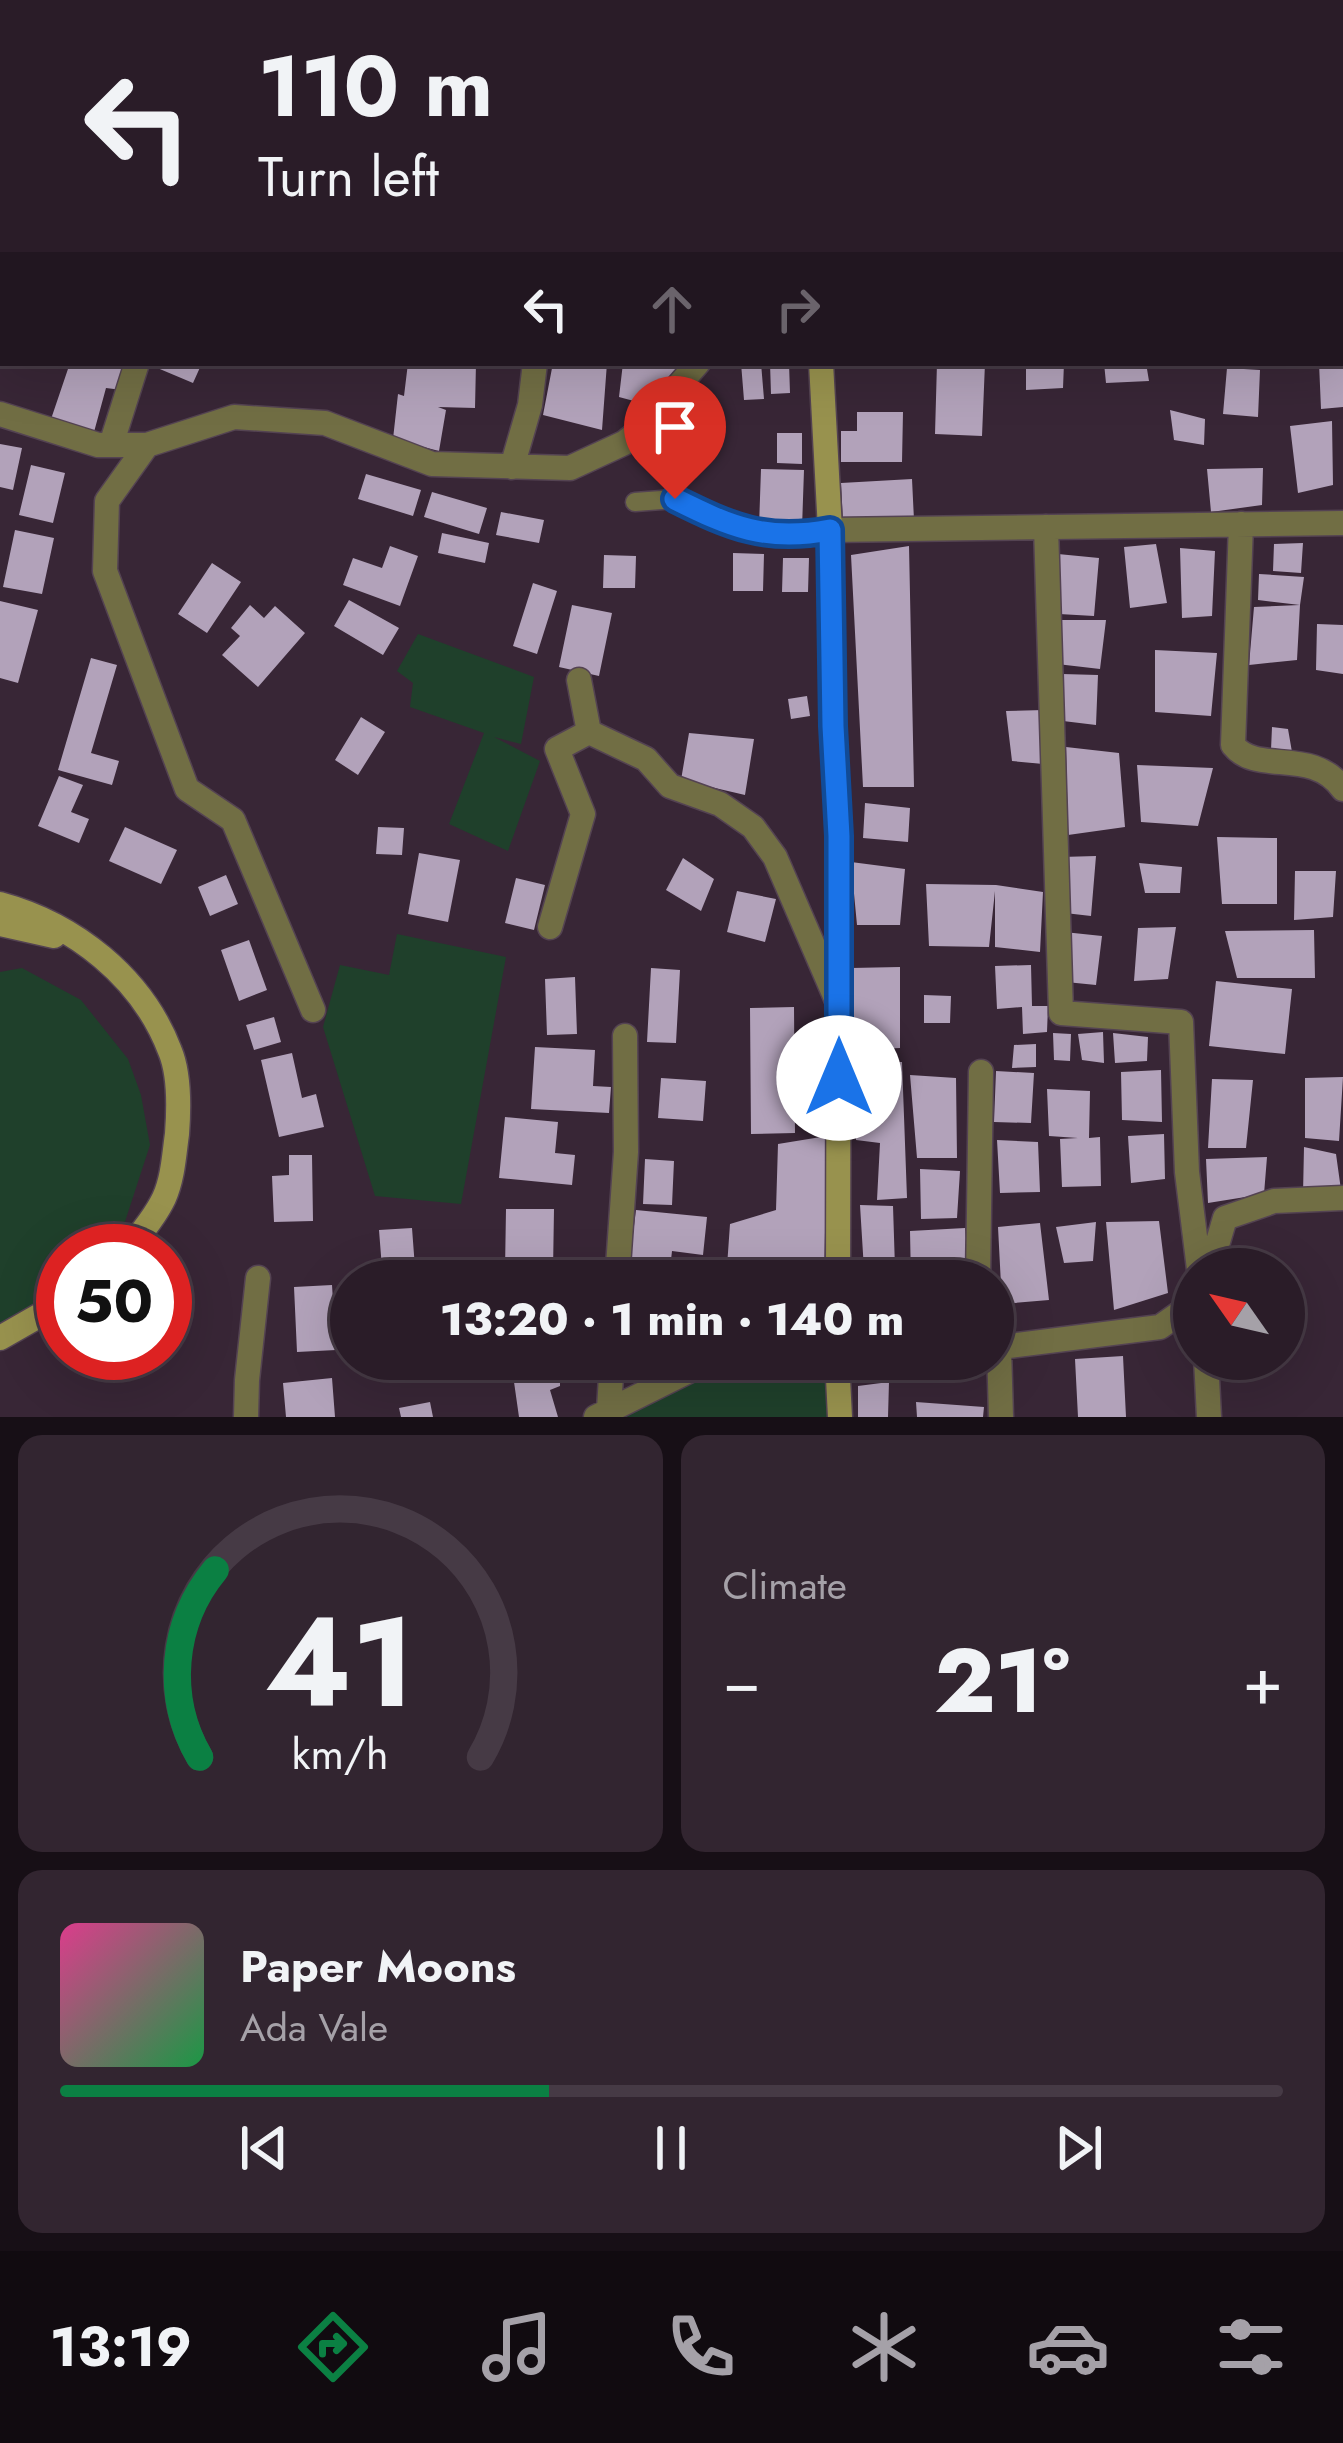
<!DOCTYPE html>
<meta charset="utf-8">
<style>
:root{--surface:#2a1c28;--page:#322530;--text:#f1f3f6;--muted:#a5a1a8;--line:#463a45;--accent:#0b8043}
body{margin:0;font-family:Jost,sans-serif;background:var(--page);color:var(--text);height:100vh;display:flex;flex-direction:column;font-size:45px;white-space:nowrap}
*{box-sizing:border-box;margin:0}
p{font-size:39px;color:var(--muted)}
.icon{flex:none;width:66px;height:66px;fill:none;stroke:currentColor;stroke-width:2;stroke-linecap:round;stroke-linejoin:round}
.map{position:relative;height:1417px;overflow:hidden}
.sheet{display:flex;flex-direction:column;gap:18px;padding:18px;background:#170f16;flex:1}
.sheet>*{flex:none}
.hud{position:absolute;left:0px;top:0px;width:1344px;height:366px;box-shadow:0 12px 48px #0002,0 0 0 3px var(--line);background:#2a1c28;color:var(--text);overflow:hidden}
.needle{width:78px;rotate:304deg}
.fabs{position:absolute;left:1173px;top:1248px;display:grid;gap:24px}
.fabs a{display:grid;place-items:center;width:132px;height:132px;border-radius:50%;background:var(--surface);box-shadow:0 12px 48px #0002,0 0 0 3px var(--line);font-size:60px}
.speed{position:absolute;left:36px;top:1224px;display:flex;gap:24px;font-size:60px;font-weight:700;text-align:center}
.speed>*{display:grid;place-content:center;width:156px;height:156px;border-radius:50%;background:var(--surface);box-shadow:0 12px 48px #0002,0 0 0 3px var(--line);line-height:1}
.speed .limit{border:18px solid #d22;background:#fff;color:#111}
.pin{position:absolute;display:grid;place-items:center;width:102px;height:102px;color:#fff;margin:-123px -51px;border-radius:50% 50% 50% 0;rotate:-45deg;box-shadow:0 0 12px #0007}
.pin .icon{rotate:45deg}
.me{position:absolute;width:132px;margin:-66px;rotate:0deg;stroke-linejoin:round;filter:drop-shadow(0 0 9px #0008)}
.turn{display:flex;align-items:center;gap:42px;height:252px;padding:0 60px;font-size:54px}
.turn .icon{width:156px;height:156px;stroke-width:2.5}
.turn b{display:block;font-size:84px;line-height:102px}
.lanes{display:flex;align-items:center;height:114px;padding:0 60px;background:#0003;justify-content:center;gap:60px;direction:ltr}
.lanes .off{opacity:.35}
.big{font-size:90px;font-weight:800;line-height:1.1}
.sheet .widget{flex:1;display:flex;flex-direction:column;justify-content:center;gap:18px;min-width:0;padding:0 42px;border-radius:24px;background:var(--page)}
.sheet .dial{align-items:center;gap:0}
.dial svg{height:312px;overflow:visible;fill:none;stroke:var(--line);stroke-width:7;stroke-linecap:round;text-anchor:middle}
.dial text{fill:var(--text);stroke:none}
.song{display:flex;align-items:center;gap:36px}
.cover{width:144px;height:144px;border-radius:18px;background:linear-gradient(135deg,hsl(330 70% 55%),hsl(140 70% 35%))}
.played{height:12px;border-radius:6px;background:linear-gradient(90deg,var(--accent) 40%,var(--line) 40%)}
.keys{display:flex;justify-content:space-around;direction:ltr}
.heat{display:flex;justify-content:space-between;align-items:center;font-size:66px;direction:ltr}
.sheet .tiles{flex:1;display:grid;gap:18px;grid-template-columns:1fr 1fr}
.widget:last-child{grid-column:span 2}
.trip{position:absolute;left:330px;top:1260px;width:684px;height:120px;border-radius:60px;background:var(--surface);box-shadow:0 12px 48px #0002,0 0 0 3px var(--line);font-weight:800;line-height:120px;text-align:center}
.dock{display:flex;height:192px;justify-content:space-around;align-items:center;background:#110b10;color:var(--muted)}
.dock .icon{width:84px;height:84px}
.dock .selected{color:var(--accent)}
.dock b{font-size:54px;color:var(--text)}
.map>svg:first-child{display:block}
.green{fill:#1f402b}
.building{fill:#b2a2ba}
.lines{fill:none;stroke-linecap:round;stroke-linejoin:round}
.service-casing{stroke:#544352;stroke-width:21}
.minor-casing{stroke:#544352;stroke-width:27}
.secondary-casing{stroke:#544352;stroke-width:27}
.service{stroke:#716e44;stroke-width:18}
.minor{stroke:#716e44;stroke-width:24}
.secondary{stroke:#98924e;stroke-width:24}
.route-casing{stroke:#114b97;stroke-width:30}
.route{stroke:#1a73e8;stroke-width:21}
</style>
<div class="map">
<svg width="1343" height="1417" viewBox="0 0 1343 1417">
<rect width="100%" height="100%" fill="#382636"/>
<path class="green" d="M 418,634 L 534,677 L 521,744 L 494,737 L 540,761 L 508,851 L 449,824 L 484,733 L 410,707 L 413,683 L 397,671 Z
M 397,934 L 506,957 L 461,1204 L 375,1196 L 323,1027 L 340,965 L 389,975 Z
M 22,968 L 81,1000 L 128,1059 L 141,1095 L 150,1145 L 120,1237 L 109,1251 L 63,1251 L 63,1286 L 0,1326 L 0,972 Z
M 713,1359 L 837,1359 L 840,1417 L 596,1417 Z"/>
<path class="building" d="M 70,363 L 130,363 L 122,390 L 106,388 L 91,443 L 49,425 Z
M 157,363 L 202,363 L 193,383 L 155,367 Z
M 408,363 L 476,363 L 475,408 L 438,407 L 446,410 L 439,451 L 393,439 L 398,394 L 404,396 Z
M 553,363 L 607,363 L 602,430 L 543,415 Z
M 623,363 L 654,363 L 687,367 L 660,408 L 619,397 Z
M 741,363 L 761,363 L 764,399 L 744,400 Z
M 770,363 L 789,363 L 790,393 L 771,394 Z
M 937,363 L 985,363 L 982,436 L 935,434 Z
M 1026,363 L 1064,363 L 1063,388 L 1026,390 Z
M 1104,363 L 1146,363 L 1149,381 L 1106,383 Z
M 1319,363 L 1343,363 L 1343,407 L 1321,409 Z
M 1227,368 L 1260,370 L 1258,417 L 1223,414 Z
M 1170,410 L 1205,419 L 1204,445 L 1174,440 Z
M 857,412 L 903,412 L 902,462 L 841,462 L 841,431 L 857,431 Z
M 1332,421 L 1333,485 L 1298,493 L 1290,426 Z
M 777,433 L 802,433 L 802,464 L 777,463 Z
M 0,444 L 22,448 L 13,490 L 0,487 Z
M 31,465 L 65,473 L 53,523 L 19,515 Z
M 1263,468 L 1262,505 L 1211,512 L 1207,469 Z
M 761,469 L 804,470 L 802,528 L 759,527 Z
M 366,474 L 421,490 L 413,516 L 358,499 Z
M 912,479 L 914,520 L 843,523 L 841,483 Z
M 432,492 L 487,508 L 479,534 L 424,517 Z
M 501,512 L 544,520 L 539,543 L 496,535 Z
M 15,530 L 54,538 L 42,594 L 3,587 Z
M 442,533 L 489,543 L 485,563 L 438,553 Z
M 1303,543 L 1301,573 L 1273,571 L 1274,544 Z
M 1156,544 L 1167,603 L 1130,608 L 1124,547 Z
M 390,546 L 418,556 L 400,606 L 343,585 L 353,558 L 382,568 Z
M 909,546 L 914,787 L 863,787 L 851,555 Z
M 1180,548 L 1215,551 L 1212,616 L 1182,618 Z
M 733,553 L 764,554 L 763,591 L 733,591 Z
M 1058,554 L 1099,558 L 1094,616 L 1059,614 Z
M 604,555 L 636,556 L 635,588 L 603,588 Z
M 783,558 L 809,558 L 808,592 L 782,592 Z
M 212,563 L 241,582 L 207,633 L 178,614 Z
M 1259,574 L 1304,577 L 1300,605 L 1258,600 Z
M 533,583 L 557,591 L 537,654 L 513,646 Z
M 349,600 L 399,628 L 383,655 L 334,626 Z
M 0,601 L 38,610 L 18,683 L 0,678 Z
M 250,605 L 264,618 L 275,606 L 305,633 L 258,687 L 222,655 L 240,636 L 231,628 Z
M 572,605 L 612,613 L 599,676 L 559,667 Z
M 1300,605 L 1297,660 L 1249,665 L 1254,607 Z
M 1060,620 L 1106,620 L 1100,669 L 1057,664 Z
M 1317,624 L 1343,625 L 1343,674 L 1316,670 Z
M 1155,650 L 1217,653 L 1211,716 L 1155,712 Z
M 91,658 L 117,665 L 91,753 L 119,761 L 112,785 L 58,770 Z
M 1062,674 L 1098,675 L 1096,725 L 1063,721 Z
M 807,696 L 810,716 L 791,719 L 788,699 Z
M 1044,710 L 1043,764 L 1012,761 L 1006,711 Z
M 361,717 L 385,732 L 358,775 L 335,760 Z
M 1272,727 L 1288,729 L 1292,752 L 1271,750 Z
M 689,733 L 754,739 L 745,795 L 681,780 Z
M 1066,747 L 1119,753 L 1125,827 L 1068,835 Z
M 1137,765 L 1213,768 L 1198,826 L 1141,822 Z
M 59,776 L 83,785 L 71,812 L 89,819 L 79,843 L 38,826 Z
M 865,803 L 910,808 L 908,842 L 863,838 Z
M 125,827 L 177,850 L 161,884 L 109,861 Z
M 378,827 L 404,828 L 402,855 L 376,854 Z
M 1217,837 L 1277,838 L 1277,904 L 1222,904 Z
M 419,853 L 460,860 L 448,922 L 408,914 Z
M 1096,856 L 1091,916 L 1065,913 L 1061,857 Z
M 683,858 L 714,879 L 701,911 L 666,890 Z
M 851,862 L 905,869 L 900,925 L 857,925 Z
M 1139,863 L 1182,867 L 1180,893 L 1145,893 Z
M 1295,871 L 1336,871 L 1333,917 L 1294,920 Z
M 226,875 L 238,904 L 210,916 L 198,887 Z
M 516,878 L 545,885 L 534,930 L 505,923 Z
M 926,884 L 996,885 L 1043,892 L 1040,952 L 995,947 L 995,891 L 989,947 L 929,946 Z
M 737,891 L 776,899 L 765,942 L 727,932 Z
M 1176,927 L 1168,979 L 1134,981 L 1138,928 Z
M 1314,930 L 1315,978 L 1237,978 L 1225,931 Z
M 1064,932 L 1102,936 L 1096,985 L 1066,982 Z
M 249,940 L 267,990 L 239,1001 L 221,950 Z
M 1031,965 L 1032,1006 L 1048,1006 L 1047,1032 L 1023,1034 L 1022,1007 L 997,1009 L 995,966 Z
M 900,967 L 900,1048 L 854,1050 L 851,968 Z
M 651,968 L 680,970 L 676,1043 L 647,1042 Z
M 575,977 L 577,1034 L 547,1035 L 545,979 Z
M 1216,981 L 1292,989 L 1285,1054 L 1209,1046 Z
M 924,995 L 951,996 L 950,1023 L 924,1023 Z
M 794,1007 L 795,1133 L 751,1134 L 750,1008 Z
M 274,1017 L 281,1042 L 254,1050 L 246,1025 Z
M 1103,1032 L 1104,1063 L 1082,1060 L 1078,1034 Z
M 1053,1033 L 1071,1034 L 1070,1061 L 1054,1060 Z
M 1113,1033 L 1148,1037 L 1147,1061 L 1115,1063 Z
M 1036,1044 L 1036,1067 L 1012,1068 L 1014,1045 Z
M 535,1047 L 595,1050 L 593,1086 L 611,1087 L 609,1113 L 531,1109 Z
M 292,1053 L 302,1098 L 316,1094 L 324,1127 L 279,1137 L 261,1060 Z
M 858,1062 L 902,1062 L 907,1198 L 877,1200 L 880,1143 L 856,1140 Z
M 1161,1070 L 1162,1122 L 1122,1120 L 1121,1072 Z
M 996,1071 L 1034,1073 L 1031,1123 L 994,1122 Z
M 910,1075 L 956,1078 L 957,1158 L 917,1158 Z
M 1343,1077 L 1339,1141 L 1305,1138 L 1305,1078 Z
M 661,1078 L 706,1081 L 703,1121 L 658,1118 Z
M 1212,1079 L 1253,1080 L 1246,1148 L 1208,1148 Z
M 1047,1089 L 1090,1091 L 1089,1138 L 1100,1137 L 1101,1186 L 1062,1187 L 1060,1139 L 1078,1138 L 1049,1136 Z
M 505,1117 L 558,1122 L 555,1153 L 575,1155 L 572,1185 L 499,1178 Z
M 1164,1134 L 1165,1179 L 1131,1183 L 1128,1136 Z
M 827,1136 L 824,1281 L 726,1281 L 730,1224 L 776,1210 L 778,1144 Z
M 997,1140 L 1038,1142 L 1040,1192 L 1000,1193 Z
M 1304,1147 L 1336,1154 L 1341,1190 L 1303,1194 Z
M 289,1155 L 312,1155 L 313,1221 L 274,1222 L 272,1176 L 289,1175 Z
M 1267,1157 L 1264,1194 L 1208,1203 L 1206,1159 Z
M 645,1159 L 674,1161 L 672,1205 L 643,1204 Z
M 920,1169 L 960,1171 L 957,1218 L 921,1219 Z
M 860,1205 L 893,1206 L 895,1268 L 864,1270 Z
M 506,1209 L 554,1209 L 553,1271 L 505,1270 Z
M 636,1210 L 707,1217 L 703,1255 L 672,1251 L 669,1278 L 628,1274 Z
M 1159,1221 L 1168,1293 L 1114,1310 L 1106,1222 Z
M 1096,1222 L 1093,1261 L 1064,1263 L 1056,1227 Z
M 1040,1223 L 1049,1300 L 1002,1304 L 998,1227 Z
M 412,1228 L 416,1281 L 383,1281 L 379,1230 Z
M 965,1228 L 969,1272 L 944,1272 L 944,1281 L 911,1281 L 910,1231 Z
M 852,1271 L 898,1274 L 898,1281 L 853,1281 Z
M 508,1275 L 550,1277 L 550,1281 L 508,1281 Z
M 332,1285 L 336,1350 L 297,1352 L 294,1287 Z
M 1123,1356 L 1126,1417 L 1078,1417 L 1075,1359 Z
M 514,1359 L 560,1359 L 560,1386 L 550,1390 L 558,1417 L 519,1417 L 511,1361 Z
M 629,1359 L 661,1359 L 658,1381 L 627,1378 Z
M 332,1378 L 335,1417 L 286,1417 L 283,1383 Z
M 889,1382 L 888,1417 L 858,1417 L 858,1386 Z
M 430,1402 L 433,1417 L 401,1417 L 399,1408 Z
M 916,1402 L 984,1407 L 983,1417 L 917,1417 Z"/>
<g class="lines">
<g class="service-casing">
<path id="service" d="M 635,502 L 675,499 L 742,530 L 802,535 L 830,530"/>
</g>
<g class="minor-casing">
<path id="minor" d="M 371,0 L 372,3
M 479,0 L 480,3
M 549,0 L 550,3
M 700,0 L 700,3
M 1341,121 L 1343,121
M 0,149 L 3,150
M 0,414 L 98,445 L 147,445
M 111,445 L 137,363
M 512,467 L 530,405 L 535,363
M 1241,524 L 1233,745 C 1257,776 1312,746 1343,789
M 1046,527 L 1061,1013 L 1181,1022 L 1187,1172 L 1199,1269
M 830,530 L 1343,523
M 579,680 L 589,732 L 646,759 L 670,786 L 720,804 L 753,827 L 775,857 L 838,1003
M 550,927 L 583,814 L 557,749 L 589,732
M 313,1010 L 233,820 L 187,789 L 105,571 L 107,501 L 147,445 L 234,417 L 325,423 L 432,464 L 570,468 L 624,443 L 639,431 L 698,363
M 1210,1269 L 1225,1218 L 1274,1201 L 1343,1198
M 617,1281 L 626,1152 L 625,1036
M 978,1281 L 981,1072
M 999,1347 L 1001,1417
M 993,1348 L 1160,1327 L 1194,1303
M 1206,1359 L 1209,1417
M 609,1409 L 612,1359
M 246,1417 L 247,1380 L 258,1278
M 596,1417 L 713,1359"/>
</g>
<g class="secondary-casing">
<path id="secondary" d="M 803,0 L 803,3
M 821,363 L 830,530 L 833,726 L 839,836 L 838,1281
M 0,904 C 74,924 142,977 170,1051 C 180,1075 179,1108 177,1134 C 174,1155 173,1178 164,1198 C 155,1217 140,1235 126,1251
M 0,924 L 54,936
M 0,1338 L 63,1302
M 837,1359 L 840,1417"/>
</g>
<use href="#service" class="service"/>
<use href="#minor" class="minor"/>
<use href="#secondary" class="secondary"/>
</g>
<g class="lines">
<g class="route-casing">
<path id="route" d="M 675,499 C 731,527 766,542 830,530 L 833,726 L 839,836 L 839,1078"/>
</g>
<use href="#route" class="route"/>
</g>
</svg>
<div class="fabs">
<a><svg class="needle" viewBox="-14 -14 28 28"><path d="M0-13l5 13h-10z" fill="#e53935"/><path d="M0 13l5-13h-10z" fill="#a5a1a8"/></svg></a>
</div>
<div class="speed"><div class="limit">50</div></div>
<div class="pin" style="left:675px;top:499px;background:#d93025"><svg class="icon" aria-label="arrive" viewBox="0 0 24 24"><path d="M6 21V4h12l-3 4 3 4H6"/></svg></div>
<svg class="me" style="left:839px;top:1078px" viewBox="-20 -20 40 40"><circle r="19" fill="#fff"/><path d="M0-13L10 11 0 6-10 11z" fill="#1a73e8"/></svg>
<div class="trip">13:20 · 1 min · 140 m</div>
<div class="hud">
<div class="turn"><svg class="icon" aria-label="left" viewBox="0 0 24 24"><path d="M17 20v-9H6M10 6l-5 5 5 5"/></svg><div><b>110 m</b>Turn left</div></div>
<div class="lanes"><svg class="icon" aria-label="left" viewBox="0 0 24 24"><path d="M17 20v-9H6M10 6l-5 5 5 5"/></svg><svg class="icon off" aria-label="ahead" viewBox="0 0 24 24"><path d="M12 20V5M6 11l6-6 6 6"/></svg><svg class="icon off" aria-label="right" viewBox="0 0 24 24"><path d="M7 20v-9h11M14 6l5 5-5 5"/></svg></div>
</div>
</div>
<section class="sheet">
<div class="tiles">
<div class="widget dial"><svg viewBox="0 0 100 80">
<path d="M14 69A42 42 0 1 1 86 69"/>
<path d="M14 69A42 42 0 0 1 18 21" stroke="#0b8043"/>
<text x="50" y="56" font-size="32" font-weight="700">41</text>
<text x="50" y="72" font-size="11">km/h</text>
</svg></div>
<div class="widget"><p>Climate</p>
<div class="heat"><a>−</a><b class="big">21°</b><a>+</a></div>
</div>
<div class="widget">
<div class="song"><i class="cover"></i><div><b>Paper Moons</b><p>Ada Vale</p></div></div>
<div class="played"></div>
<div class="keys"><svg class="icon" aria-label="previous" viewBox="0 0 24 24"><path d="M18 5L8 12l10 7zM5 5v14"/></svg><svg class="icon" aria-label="pause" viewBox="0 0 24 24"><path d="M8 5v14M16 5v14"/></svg><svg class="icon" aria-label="next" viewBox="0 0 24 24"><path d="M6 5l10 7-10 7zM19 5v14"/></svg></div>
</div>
</div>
</section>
<nav class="dock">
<b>13:19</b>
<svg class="icon selected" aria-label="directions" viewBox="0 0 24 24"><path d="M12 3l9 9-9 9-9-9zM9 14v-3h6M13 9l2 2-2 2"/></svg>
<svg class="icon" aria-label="music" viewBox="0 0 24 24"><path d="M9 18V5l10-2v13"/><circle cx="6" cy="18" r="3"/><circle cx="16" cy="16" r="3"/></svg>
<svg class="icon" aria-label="phone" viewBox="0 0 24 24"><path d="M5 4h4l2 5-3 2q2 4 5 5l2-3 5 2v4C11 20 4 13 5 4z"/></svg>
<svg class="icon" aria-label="climate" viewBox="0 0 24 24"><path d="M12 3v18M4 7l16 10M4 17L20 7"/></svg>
<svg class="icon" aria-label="car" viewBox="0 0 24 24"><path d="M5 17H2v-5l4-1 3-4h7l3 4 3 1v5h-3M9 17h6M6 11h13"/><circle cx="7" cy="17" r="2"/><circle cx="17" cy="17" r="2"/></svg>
<svg class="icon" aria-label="filters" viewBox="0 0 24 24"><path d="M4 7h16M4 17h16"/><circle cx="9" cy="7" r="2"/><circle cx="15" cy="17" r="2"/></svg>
</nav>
